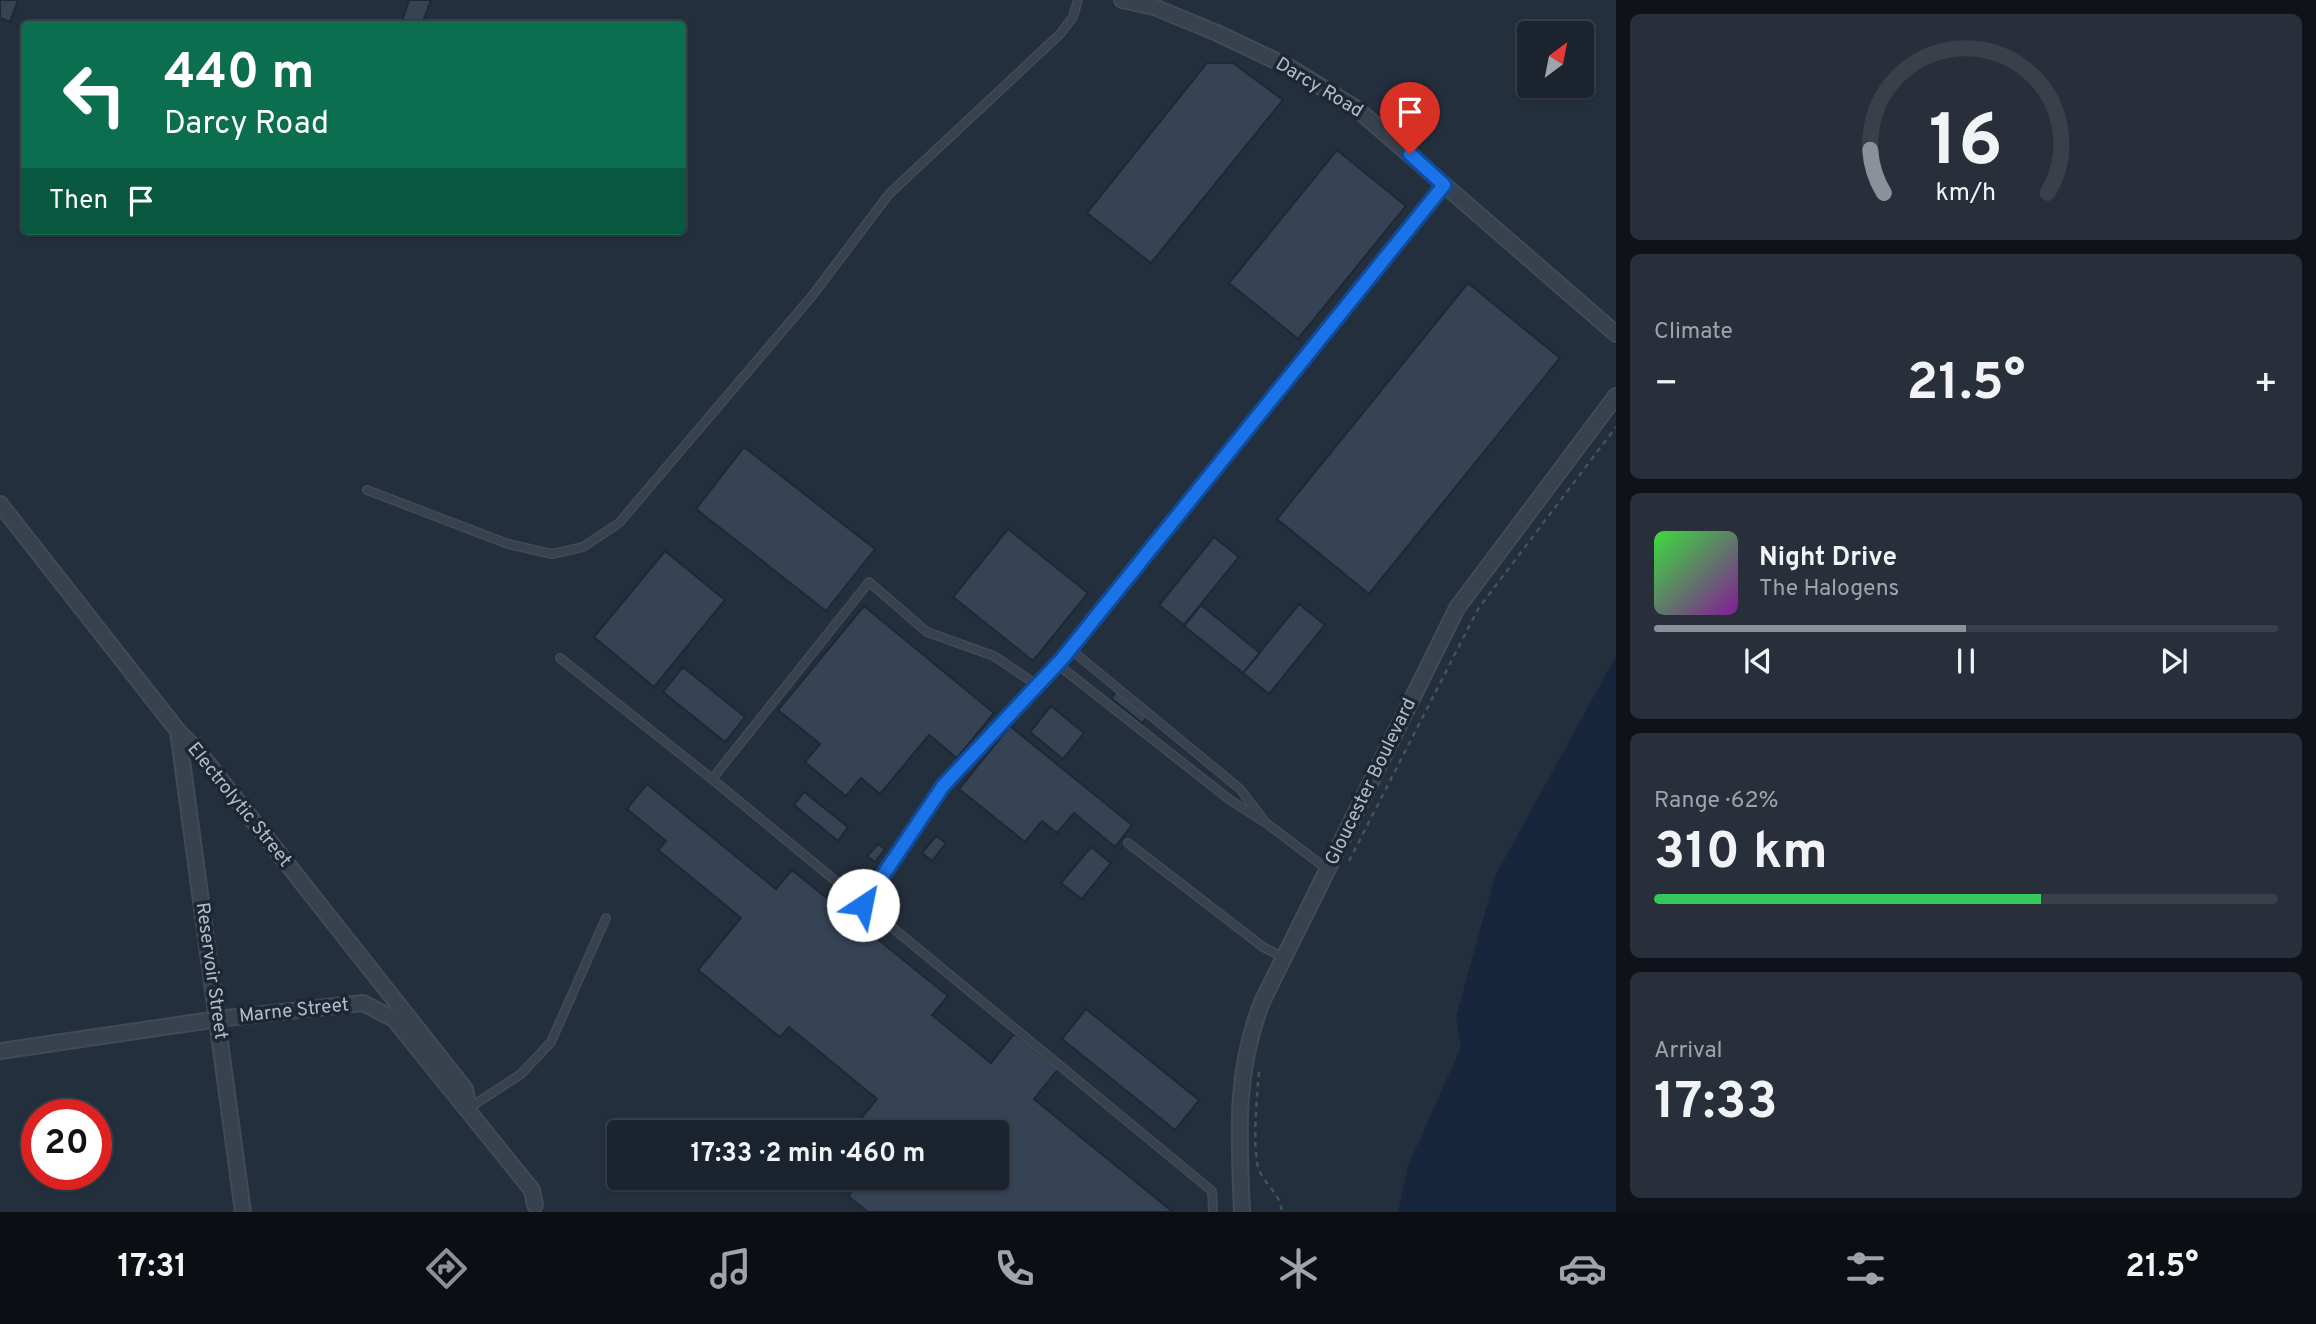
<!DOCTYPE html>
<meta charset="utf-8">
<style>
:root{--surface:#1b232e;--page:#282f3a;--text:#f1f3f6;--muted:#a0a4aa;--line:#39404a;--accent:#8c9099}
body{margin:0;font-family:Overpass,sans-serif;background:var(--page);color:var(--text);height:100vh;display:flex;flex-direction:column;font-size:26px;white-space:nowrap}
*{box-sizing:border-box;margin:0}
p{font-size:23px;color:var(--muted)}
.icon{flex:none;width:38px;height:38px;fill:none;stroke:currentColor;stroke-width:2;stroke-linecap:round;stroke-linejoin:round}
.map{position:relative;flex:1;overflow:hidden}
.panel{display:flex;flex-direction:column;gap:14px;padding:14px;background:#0f1319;width:700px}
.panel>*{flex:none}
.guide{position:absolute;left:21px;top:21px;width:665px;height:214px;border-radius:7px;box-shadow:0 2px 5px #0004,0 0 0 2px var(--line);background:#0b6e4f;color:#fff;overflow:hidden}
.needle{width:46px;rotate:32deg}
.controls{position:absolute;left:1517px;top:21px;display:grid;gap:14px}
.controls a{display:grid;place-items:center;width:77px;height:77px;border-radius:7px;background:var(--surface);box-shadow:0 2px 5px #0004,0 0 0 2px var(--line);font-size:35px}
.speed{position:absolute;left:21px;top:1099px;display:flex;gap:14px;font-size:35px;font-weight:700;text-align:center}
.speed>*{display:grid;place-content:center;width:91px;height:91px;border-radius:50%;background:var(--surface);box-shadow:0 2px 5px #0004,0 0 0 2px var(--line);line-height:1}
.speed .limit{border:10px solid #d22;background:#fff;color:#111}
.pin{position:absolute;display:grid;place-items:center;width:60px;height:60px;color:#fff;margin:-72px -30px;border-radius:50% 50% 50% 0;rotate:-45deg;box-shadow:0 0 7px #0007}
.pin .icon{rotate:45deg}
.me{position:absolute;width:77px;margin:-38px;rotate:34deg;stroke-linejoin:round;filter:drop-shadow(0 0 5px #0008)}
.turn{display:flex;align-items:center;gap:24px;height:147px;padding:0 28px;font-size:32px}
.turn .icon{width:91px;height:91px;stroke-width:2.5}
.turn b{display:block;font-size:49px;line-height:60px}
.then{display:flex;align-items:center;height:66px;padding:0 28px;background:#0003;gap:14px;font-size:26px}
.big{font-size:52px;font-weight:700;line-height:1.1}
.panel .widget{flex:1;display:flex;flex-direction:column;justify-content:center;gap:10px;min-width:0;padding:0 24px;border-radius:10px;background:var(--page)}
.panel .dial{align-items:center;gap:0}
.dial svg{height:182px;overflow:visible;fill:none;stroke:var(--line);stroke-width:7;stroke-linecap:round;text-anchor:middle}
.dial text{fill:var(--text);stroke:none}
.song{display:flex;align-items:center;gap:21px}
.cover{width:84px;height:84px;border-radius:10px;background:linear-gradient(135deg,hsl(120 70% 55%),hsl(290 70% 35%))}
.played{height:7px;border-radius:4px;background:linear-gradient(90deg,var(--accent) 50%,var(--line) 50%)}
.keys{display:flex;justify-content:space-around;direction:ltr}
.heat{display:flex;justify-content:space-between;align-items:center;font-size:38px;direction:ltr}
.charge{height:10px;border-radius:5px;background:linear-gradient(90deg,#34c759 62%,var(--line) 0)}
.trip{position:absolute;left:607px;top:1120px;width:402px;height:70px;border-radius:7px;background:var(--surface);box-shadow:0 2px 5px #0004,0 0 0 2px var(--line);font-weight:700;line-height:70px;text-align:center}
.menu{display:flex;height:112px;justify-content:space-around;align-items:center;background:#0b0e12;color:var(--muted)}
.menu .icon{width:49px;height:49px}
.menu .current{color:var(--accent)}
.menu b{font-size:32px;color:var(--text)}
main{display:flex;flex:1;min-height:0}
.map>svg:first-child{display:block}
.water{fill:#17263c}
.building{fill:#364354;stroke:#1f2835;stroke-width:2}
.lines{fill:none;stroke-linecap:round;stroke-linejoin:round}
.service-casing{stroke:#414a57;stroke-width:10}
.minor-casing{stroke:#414a57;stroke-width:18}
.path{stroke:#3f5557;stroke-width:2.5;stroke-dasharray:5 5;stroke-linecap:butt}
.service{stroke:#38414e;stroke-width:7}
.minor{stroke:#38414e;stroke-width:14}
.route-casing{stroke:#114b97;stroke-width:18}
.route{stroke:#1a73e8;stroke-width:12}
.labels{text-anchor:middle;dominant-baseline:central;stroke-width:7;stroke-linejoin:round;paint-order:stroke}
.street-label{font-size:19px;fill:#b4bcc9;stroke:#1d2633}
</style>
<main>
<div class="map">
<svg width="1616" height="1212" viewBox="0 0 1616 1212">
<rect width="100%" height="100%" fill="#242f3e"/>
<path class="water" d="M 1616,656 L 1616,1212 L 1398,1212 L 1408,1166 L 1461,1047 L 1456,1017 L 1495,876 Z"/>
<path class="building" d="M 0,0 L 18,0 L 10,22 L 0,18 Z
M 409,0 L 431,0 L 422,24 L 401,24 Z
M 1207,63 L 1233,63 L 1283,100 L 1151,263 L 1087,213 Z
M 1337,150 L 1406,206 L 1298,339 L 1229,283 Z
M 1468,283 L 1560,358 L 1369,594 L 1277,519 Z
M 744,447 L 875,549 L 826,611 L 696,509 Z
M 1008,529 L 1088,593 L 1033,661 L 953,597 Z
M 1214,537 L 1239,557 L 1184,625 L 1159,605 Z
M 665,551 L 725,600 L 654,687 L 594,637 Z
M 1299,604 L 1325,625 L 1269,694 L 1243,673 Z
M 1201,605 L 1260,653 L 1243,673 L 1184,626 Z
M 864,606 L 994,713 L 957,758 L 929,735 L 880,794 L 861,778 L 846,796 L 805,762 L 820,744 L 778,710 Z
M 683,667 L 745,717 L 725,742 L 663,692 Z
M 1118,690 L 1149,716 L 1142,723 L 1111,698 Z
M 1051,706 L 1084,733 L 1063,759 L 1030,732 Z
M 1010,726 L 1132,825 L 1115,847 L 1074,813 L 1057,833 L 1042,821 L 1025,842 L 959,789 Z
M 647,784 L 776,889 L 792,870 L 948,996 L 932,1015 L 991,1063 L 1014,1034 L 1058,1069 L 1034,1099 L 1173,1212 L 868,1212 L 848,1196 L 863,1178 L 998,1178 L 998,1132 L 850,1132 L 877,1099 L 789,1027 L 780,1037 L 698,970 L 741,918 L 658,850 L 666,841 L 627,809 Z
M 804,792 L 848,827 L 838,841 L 794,805 Z
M 936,836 L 946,843 L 932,861 L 922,853 Z
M 878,844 L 885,849 L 875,862 L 867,856 Z
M 1091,847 L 1111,863 L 1082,899 L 1061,883 Z
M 1086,1009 L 1199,1100 L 1175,1130 L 1062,1039 Z"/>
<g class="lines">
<g class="service-casing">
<path id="service" d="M 367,490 L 508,544 L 552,554 L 583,547 L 619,523 L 812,296 L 889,194 L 1060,34 L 1073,17 L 1078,0
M 1070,649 L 1240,789 L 1263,819
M 560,658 L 712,779 L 1212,1191 L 1213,1212
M 1057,664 L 1230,800 L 1266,823 L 1327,869
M 712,779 L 869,582 L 927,632 L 994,656 L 1037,685
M 1128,843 L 1263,947 L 1284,958
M 863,905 L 943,786 L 1062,659 L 1444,185
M 469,1108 L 521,1074 L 551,1042 L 606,918"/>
</g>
<g class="minor-casing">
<path id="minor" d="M 1122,0 L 1154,7 L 1217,33 L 1289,67 L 1357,109 L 1616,334
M 0,504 L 178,731 L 198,751 L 465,1089 L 469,1109
M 178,731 L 243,1212
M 0,1051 L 218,1019 L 363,1003 L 394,1019 L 532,1190 L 535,1205
M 1242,1212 C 1239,1136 1234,1074 1262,1002 L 1457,608 L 1616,396"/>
</g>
<path class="path" d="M 1349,861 L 1478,609 L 1616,427
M 1259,1072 C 1257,1093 1252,1152 1259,1170 C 1266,1186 1280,1193 1282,1212"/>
<use href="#service" class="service"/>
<use href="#minor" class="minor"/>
</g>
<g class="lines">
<g class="route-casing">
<path id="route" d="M 863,905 L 943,786 L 1062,659 L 1444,185 L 1410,154"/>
</g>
<use href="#route" class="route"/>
</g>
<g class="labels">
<g class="street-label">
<text transform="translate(1319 88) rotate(31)">Darcy Road</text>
<text transform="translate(1371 782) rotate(-64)">Gloucester Boulevard</text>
<text transform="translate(239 805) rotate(51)">Electrolytic Street</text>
<text transform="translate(211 971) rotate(82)">Reservoir Street</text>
<text transform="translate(294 1011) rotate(-6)">Marne Street</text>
</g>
</g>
</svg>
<div class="controls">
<a><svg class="needle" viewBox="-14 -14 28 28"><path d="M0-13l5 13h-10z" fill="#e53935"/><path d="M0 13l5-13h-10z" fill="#a0a4aa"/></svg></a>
</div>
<div class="speed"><div class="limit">20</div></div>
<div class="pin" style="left:1410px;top:154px;background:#d93025"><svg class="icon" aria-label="arrive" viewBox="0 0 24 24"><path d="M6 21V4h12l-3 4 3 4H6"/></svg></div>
<svg class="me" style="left:863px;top:905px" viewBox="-20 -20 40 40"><circle r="19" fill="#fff"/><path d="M0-13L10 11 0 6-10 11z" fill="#1a73e8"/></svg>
<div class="trip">17:33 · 2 min · 460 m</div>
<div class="guide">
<div class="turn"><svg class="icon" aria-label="left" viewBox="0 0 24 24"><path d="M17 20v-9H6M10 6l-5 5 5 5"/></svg><div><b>440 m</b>Darcy Road</div></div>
<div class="then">Then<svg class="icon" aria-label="arrive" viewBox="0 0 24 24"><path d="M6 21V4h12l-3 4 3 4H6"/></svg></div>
</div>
</div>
<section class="panel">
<div class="widget dial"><svg viewBox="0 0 100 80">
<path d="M14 69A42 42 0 1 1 86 69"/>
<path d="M14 69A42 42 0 0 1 8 50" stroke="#8c9099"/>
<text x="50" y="56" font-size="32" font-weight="700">16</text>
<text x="50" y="72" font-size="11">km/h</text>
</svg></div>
<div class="widget"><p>Climate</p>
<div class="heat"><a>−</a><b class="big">21.5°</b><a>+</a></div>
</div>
<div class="widget">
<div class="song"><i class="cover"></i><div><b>Night Drive</b><p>The Halogens</p></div></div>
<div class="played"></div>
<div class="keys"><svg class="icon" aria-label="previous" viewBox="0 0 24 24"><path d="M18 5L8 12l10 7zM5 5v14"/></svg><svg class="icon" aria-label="pause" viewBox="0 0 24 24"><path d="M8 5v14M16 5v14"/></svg><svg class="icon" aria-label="next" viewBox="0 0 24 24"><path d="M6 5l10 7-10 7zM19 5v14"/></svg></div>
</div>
<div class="widget"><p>Range · 62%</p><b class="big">310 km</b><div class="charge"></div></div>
<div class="widget"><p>Arrival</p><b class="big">17:33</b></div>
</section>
</main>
<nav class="menu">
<b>17:31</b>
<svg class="icon current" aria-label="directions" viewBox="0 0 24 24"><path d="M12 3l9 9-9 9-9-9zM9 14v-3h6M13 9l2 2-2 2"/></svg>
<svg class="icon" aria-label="music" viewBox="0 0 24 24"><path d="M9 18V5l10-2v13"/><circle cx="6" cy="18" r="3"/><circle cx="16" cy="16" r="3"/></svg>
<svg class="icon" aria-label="phone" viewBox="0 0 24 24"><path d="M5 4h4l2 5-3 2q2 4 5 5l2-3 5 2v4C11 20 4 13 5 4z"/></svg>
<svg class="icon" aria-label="climate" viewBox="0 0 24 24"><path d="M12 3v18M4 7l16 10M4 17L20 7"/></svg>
<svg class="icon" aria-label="car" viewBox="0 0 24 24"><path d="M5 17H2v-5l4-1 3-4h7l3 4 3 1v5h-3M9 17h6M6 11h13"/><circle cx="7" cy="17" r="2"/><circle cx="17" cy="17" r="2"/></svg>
<svg class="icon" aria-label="filters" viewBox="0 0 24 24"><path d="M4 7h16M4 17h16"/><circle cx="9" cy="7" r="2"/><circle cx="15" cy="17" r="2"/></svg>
<b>21.5°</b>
</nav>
